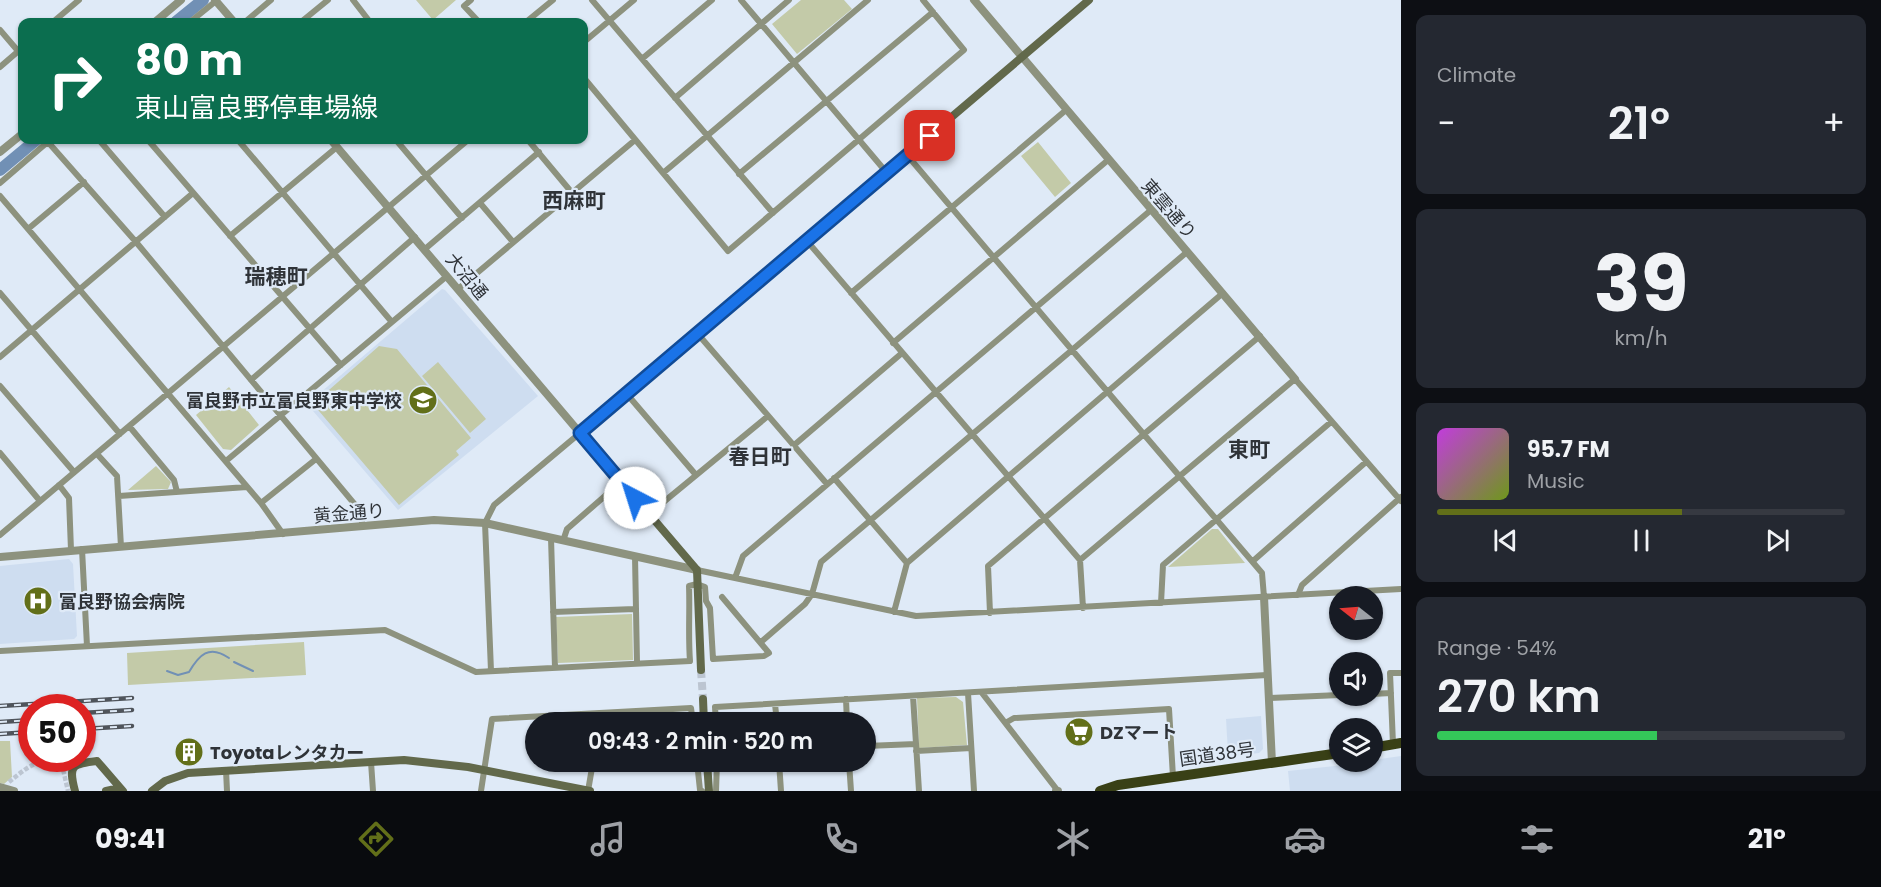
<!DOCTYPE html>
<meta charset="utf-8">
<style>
:root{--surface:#171b24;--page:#242831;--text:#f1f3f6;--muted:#9ea1a6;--line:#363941;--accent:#626f19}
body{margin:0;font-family:Poppins,"Noto Sans JP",sans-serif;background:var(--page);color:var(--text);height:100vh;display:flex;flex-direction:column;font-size:22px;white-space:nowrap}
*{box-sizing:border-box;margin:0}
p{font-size:20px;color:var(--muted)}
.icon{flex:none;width:33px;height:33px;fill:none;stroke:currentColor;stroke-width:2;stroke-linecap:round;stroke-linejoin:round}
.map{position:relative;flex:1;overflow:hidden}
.sheet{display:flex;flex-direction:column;gap:15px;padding:15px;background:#0d0f14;width:480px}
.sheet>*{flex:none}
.guide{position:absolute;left:18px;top:18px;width:570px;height:126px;border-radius:12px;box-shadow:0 2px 4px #0004;background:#0b6e4f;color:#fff;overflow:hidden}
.needle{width:39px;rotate:287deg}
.tools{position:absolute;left:1329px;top:586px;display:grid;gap:12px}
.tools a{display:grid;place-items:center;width:54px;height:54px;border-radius:50%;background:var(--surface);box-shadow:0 2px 4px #0004;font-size:30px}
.speed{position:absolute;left:18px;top:694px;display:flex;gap:12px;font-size:30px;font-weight:700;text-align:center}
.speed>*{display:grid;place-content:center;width:78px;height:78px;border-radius:50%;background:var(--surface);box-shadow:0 2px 4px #0004;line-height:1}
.speed .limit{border:9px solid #d22;background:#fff;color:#111}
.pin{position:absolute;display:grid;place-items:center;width:51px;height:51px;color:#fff;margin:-26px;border-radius:12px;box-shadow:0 3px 9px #0006}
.me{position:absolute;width:66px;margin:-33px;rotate:320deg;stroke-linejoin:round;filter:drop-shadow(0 0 4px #0008)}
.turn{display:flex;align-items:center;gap:21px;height:126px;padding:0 18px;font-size:27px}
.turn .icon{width:78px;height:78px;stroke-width:2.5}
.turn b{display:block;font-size:42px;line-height:51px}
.big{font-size:45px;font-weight:600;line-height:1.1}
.sheet .tile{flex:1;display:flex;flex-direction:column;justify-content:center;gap:9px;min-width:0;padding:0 21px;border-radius:12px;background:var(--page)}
.sheet .dial{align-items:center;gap:0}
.dial b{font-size:78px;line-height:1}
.song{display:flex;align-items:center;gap:18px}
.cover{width:72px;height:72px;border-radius:9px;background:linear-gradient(135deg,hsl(290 70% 55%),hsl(80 70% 35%))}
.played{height:6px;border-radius:3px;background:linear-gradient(90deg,var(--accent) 60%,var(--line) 60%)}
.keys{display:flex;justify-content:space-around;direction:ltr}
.heat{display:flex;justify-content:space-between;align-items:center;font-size:33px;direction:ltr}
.charge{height:9px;border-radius:4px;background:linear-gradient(90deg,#34c759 54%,var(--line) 0)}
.trip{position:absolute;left:525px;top:712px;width:351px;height:60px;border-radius:30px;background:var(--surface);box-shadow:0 2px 4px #0004;font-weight:600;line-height:60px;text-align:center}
.menu{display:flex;height:96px;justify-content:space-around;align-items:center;background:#090b0e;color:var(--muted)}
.menu .icon{width:42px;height:42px}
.menu .on{color:var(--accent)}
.menu b{font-size:27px;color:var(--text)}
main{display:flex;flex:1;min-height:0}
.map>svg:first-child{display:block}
.built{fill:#ceddf0}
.green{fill:#c3caa8}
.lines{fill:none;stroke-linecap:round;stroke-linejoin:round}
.stream{stroke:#7190b5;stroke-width:2}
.river{stroke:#7190b5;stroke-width:12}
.pedestrian-tunnel{stroke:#bcc5d1;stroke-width:4.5;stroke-dasharray:4.5 2;stroke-linecap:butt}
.secondary-tunnel{stroke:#bcc5d1;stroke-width:8;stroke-dasharray:8 4;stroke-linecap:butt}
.minor{stroke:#8d927e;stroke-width:6}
.tertiary{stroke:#8d927e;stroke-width:8}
.secondary{stroke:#62694b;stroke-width:8}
.trunk{stroke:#394016;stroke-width:10}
.rail-casing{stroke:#4f545b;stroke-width:4.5}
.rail{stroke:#dfeaf7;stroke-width:2;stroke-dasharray:7;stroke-linecap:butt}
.route-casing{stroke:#114b97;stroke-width:15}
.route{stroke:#1a73e8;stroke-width:10}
.labels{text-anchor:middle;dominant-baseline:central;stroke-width:4.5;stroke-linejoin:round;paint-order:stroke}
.street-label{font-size:18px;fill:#2f3338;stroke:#dfeaf7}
.poi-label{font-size:18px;font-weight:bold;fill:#2f3338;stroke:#dfeaf7;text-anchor:start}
.quarter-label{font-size:21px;font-weight:bold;fill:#2f3338;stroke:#dfeaf7}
</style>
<main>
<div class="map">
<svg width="1401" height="791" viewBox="0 0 1401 791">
<rect width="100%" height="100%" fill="#dfeaf7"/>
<path class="built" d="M 442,289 L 445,290 L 538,396 L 398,510 L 307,404 Z
M 69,559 L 73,564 L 77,636 L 74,639 L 0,644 L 0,566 Z
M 1261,716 L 1263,749 L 1259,753 L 1233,756 L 1228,753 L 1226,719 Z
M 1401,756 L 1401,791 L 1290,791 L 1288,771 L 1372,762 L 1373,760 Z"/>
<path class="green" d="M 416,0 L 456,0 L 433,20 Z
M 801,0 L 844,0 L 852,9 L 797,54 L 772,24 Z
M 1038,142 L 1071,183 L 1055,197 L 1021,156 Z
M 379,346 L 397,349 L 471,438 L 456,451 L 459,455 L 399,505 L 313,404 Z
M 438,362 L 486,419 L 470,433 L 422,376 Z
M 229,387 L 259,425 L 231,450 L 223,449 L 196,415 Z
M 156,466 L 171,482 L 168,489 L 128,490 Z
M 1212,529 L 1218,529 L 1245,563 L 1168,567 Z
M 632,614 L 633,660 L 558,663 L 556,617 Z
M 304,642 L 306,675 L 128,685 L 127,653 Z
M 956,697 L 963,702 L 967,745 L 919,748 L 917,698 Z
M 0,741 L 10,741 L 12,777 L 4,784 L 0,783 Z"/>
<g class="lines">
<path class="stream" d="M 234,662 L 253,671
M 167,671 L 178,675 L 189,672 C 199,655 209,644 229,658"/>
<path class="river" d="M 176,22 L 203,0
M 0,170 L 36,140"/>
<path class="pedestrian-tunnel" d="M 9,782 C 24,770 42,753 62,765 L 68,791"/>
<path class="secondary-tunnel" d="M 701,670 L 703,699"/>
<path class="minor" d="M 353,0 L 370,22
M 471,0 L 464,6 L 479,22
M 592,0 L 773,213
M 741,0 L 887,173
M 53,22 L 79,0
M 190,22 L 216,1
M 245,22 L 271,0
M 301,22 L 328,0
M 526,22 L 553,0
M 0,30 L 18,51
M 584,42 L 634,0
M 643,58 L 712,0
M 0,67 L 22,48
M 584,78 L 728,251 L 964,50 L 923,0
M 675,98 L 789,0
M 99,140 L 165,217
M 148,140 L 341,365
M 238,140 L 391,321
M 396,140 L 462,218
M 528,140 L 573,194
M 48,142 L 136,242 L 362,513 L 362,526
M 907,155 L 1072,350 L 1187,252
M 663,173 L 868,0
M 739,174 L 933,12
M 0,183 L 50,140
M 0,196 L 261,503 L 283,534
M 480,203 L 513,242
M 28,229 L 84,182
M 230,236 L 337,147
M 807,241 L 936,392 L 1151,210
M 425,249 L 539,152
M 458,289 L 635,140
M 0,293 L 120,434
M 851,293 L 1066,110
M 697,333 L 827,484
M 893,343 L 1108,160
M 0,357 L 193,193
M 251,380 L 415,237
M 0,386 L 74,472
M 626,393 L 696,475
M 129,426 L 174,480 L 177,492
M 793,446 L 902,353
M 0,453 L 40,501
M 97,454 L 117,476 L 121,547
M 226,461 L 447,276
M 834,478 L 907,563
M 59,485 L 69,498 L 71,550
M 119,496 L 247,487
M 261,503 L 316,459
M 649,514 L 768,416
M 0,535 L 468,140
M 551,538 L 555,668
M 563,541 L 567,529 L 621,482
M 82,549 L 87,646
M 635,556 L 637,663
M 1080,560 L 1295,379 L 1401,501
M 1253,561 L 1366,462
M 697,570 L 916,616 L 1401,589
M 735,578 L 743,556 L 936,392 L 1080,560 L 1083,608
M 1298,595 L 1302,585 L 1401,497
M 1161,603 L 1163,565 L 1331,422
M 553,612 L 635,609
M 894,612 L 907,563 L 1223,293
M 990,613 L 988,566 L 1260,336
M 761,642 L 805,604 L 812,594 L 821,562 L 1072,350 L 1262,573 L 1264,597
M 0,651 L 385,630 L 476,672 L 690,661 C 688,635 690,612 689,586 L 697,584 L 705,587 L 706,601 L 710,608 L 713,659 L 764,656 L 769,653 L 722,597
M 491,671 L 485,523 L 494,505 L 580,433
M 968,693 L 974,791
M 982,693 L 1058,791
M 1372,694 L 1391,693
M 913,696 L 919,791
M 1269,698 L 1340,695
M 846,699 L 847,723
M 775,704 L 777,723
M 1007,722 L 1014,718 L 1169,709 L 1173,777
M 600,723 L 602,713
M 716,723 L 715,707 L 1267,675
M 1393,744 L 1390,673 L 1401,673
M 866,746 L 916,744
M 916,751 L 971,748
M 371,762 L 373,791
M 697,762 L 700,790 L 702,791
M 779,762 L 781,791
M 849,762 L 851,791
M 226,770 L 227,791
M 481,791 L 492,719 L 691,708 L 693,723
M 588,791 L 593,762
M 716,791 L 717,762"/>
<path class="tertiary" d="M 215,0 L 234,22
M 974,0 L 1295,379
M 155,22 L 181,0
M 331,140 L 580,433
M 0,152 L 22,134
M 0,557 L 434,520 L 485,523 L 697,570
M 1264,597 L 1272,763
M 0,787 L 14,791
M 1056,791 L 1058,791"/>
<path class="secondary" d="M 701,670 L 697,570 L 580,433 L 1089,0
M 703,699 L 704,723
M 707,762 L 709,791
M 75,791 C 68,765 72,764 97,761 L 123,791
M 106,791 L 120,788
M 152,791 L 165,781 L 188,773 L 404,760 L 468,767 L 590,791"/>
<path class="trunk" d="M 1372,748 L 1401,743
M 1100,791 L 1118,785 L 1340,753"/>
<g class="rail-casing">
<path id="rail" d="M 0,706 L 132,698
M 82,713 L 132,710
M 0,722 L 32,720
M 82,729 L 132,726
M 0,734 L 32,732"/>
</g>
<use href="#rail" class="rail"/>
</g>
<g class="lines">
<g class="route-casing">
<path id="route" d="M 635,498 L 580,433 L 930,136"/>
</g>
<use href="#route" class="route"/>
</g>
<defs>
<g id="school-disc" transform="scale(1.5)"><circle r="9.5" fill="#626f19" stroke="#dfeaf7"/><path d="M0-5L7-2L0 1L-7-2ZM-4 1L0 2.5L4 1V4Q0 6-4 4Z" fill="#fff"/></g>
<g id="hospital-disc" transform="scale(1.5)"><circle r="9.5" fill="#626f19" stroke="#dfeaf7"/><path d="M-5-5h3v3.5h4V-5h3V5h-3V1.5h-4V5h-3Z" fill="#fff"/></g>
<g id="supermarket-disc" transform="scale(1.5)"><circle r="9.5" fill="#626f19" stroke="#dfeaf7"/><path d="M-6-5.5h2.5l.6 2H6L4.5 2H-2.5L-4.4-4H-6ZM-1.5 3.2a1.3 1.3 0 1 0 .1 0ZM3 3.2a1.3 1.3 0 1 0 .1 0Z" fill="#fff"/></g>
<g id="building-disc" transform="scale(1.5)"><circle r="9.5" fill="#626f19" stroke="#dfeaf7"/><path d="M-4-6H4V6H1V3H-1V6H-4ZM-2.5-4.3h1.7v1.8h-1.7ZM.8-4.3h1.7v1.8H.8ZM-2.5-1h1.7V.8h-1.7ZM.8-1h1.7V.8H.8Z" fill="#fff"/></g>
</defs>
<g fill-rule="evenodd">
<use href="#school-disc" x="423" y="400"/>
<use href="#hospital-disc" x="38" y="601"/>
<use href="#supermarket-disc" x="1079" y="732"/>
<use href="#building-disc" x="189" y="752"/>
</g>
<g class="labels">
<g class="street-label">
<text transform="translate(1169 209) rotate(49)">東雲通り</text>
<text transform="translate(467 276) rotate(50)">大沼通</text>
<text transform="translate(349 513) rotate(-5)">黄金通り</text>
<text transform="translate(1217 754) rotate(-8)">国道38号</text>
</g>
<g class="poi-label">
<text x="402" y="400" text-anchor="end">富良野市立富良野東中学校</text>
<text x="59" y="601">富良野協会病院</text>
<text x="1100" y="732">DZマート</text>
<text x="210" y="752">Toyotaレンタカー</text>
</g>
<g class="quarter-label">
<text x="574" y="200">西麻町</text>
<text x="276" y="276">瑞穂町</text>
<text x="1249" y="449">東町</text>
<text x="760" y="456">春日町</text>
</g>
</g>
</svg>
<div class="tools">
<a><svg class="needle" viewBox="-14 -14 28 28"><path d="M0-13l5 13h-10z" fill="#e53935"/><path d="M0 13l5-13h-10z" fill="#9ea1a6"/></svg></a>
<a><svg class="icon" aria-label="sound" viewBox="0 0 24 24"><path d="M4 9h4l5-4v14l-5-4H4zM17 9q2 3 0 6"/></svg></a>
<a><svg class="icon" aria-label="layers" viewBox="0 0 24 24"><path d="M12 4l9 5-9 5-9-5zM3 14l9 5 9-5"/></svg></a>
</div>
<div class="speed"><div class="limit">50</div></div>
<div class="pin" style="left:930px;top:136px;background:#d93025"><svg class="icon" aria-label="arrive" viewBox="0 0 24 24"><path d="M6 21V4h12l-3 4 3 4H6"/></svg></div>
<svg class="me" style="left:635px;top:498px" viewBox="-20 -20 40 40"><circle r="19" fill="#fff"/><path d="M0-13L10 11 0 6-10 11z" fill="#1a73e8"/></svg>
<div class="trip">09:43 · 2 min · 520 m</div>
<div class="guide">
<div class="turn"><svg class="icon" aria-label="right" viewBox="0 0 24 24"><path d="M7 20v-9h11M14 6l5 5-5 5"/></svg><div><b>80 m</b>東山富良野停車場線</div></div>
</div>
</div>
<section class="sheet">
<div class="tile"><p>Climate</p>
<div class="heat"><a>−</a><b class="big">21°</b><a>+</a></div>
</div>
<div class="tile dial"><b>39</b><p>km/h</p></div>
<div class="tile">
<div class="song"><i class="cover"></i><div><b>95.7 FM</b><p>Music</p></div></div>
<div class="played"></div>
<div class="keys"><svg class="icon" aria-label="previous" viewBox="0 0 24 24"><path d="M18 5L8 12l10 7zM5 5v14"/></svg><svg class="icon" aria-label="pause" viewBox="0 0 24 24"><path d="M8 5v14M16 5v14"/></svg><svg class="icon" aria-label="next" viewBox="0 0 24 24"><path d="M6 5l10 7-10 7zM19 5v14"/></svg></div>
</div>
<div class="tile"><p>Range · 54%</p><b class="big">270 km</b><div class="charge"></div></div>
</section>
</main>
<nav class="menu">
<b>09:41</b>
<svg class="icon on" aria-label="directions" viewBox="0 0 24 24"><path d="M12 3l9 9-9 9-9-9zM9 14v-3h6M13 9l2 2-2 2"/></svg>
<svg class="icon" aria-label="music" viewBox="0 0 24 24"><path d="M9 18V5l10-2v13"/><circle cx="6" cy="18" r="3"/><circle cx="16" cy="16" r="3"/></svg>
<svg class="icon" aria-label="phone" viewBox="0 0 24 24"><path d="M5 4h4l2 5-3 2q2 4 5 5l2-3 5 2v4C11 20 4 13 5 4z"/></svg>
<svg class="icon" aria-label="climate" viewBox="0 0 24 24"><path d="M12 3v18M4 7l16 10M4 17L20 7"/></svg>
<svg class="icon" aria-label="car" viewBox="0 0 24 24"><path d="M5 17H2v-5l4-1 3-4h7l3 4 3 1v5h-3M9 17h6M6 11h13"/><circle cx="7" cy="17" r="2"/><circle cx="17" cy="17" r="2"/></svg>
<svg class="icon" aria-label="filters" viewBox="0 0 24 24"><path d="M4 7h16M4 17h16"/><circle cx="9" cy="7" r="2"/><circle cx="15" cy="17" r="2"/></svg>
<b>21°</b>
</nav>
